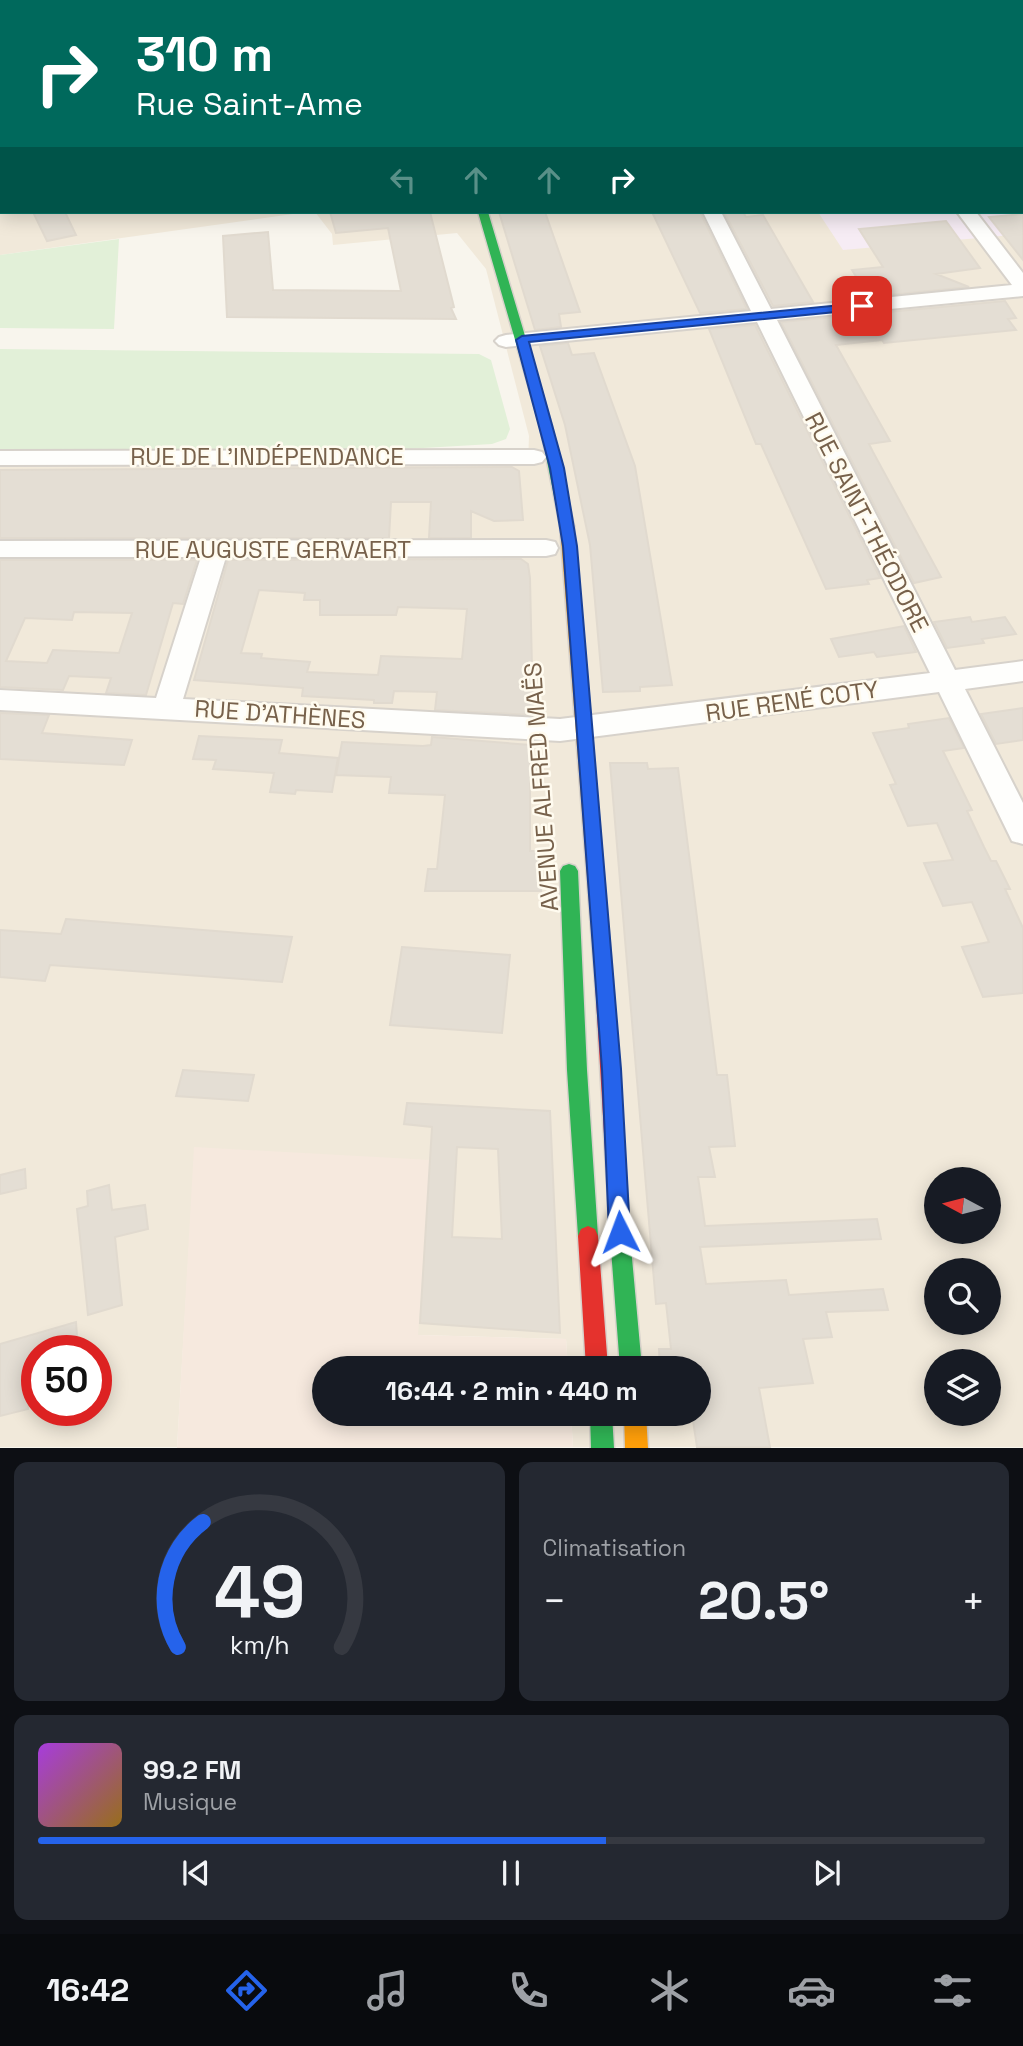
<!DOCTYPE html>
<html lang="fr">
<meta charset="utf-8">
<style>
:root{--surface:#171b24;--page:#242831;--text:#f1f3f6;--muted:#9ea1a6;--line:#363941;--accent:#2563eb}
body{margin:0;font-family:"Space Grotesk",sans-serif;background:var(--page);color:var(--text);height:100vh;display:flex;flex-direction:column;font-size:26px;white-space:nowrap}
*{box-sizing:border-box;margin:0}
p{font-size:23px;color:var(--muted)}
.icon{flex:none;width:38px;height:38px;fill:none;stroke:currentColor;stroke-width:2;stroke-linecap:round;stroke-linejoin:round}
.map{position:relative;height:1448px;overflow:hidden}
.drawer{display:flex;flex-direction:column;gap:14px;padding:14px;background:#0d0f14;flex:1}
.drawer>*{flex:none}
.guide{position:absolute;left:0px;top:0px;width:1024px;height:214px;box-shadow:0 4px 18px #0003;background:#00695c;color:#fff;overflow:hidden}
.needle{width:46px;rotate:277deg}
.buttons{position:absolute;left:924px;top:1167px;display:grid;gap:14px}
.buttons a{display:grid;place-items:center;width:77px;height:77px;border-radius:50%;background:var(--surface);box-shadow:0 4px 18px #0003;font-size:35px}
.speed{position:absolute;left:21px;top:1335px;display:flex;gap:14px;font-size:35px;font-weight:700;text-align:center}
.speed>*{display:grid;place-content:center;width:91px;height:91px;border-radius:50%;background:var(--surface);box-shadow:0 4px 18px #0003;line-height:1}
.speed .limit{border:10px solid #d22;background:#fff;color:#111}
.pin{position:absolute;display:grid;place-items:center;width:60px;height:60px;color:#fff;margin:-30px;border-radius:14px;box-shadow:0 4px 10px #0006}
.me{position:absolute;width:77px;margin:-38px;rotate:357deg;stroke-linejoin:round;filter:drop-shadow(0 0 5px #0008)}
.turn{display:flex;align-items:center;gap:24px;height:147px;padding:0 21px;font-size:32px}
.turn .icon{width:91px;height:91px;stroke-width:2.5}
.turn b{display:block;font-size:49px;line-height:60px}
.lanes{display:flex;align-items:center;height:66px;padding:0 21px;background:#0003;justify-content:center;gap:35px;direction:ltr}
.lanes .off{opacity:.35}
.big{font-size:52px;font-weight:700;line-height:1.1}
.drawer .tile{flex:1;display:flex;flex-direction:column;justify-content:center;gap:10px;min-width:0;padding:0 24px;border-radius:14px;background:var(--page)}
.drawer .dial{align-items:center;gap:0}
.dial svg{height:182px;overflow:visible;fill:none;stroke:var(--line);stroke-width:7;stroke-linecap:round;text-anchor:middle}
.dial text{fill:var(--text);stroke:none}
.song{display:flex;align-items:center;gap:21px}
.cover{width:84px;height:84px;border-radius:10px;background:linear-gradient(135deg,hsl(280 70% 55%),hsl(40 70% 35%))}
.played{height:7px;border-radius:4px;background:linear-gradient(90deg,var(--accent) 60%,var(--line) 60%)}
.keys{display:flex;justify-content:space-around;direction:ltr}
.heat{display:flex;justify-content:space-between;align-items:center;font-size:38px;direction:ltr}
.drawer .tiles{flex:1;display:grid;gap:14px;grid-template-columns:1fr 1fr}
.tile:last-child{grid-column:span 2}
.trip{position:absolute;left:312px;top:1356px;width:399px;height:70px;border-radius:35px;background:var(--surface);box-shadow:0 4px 18px #0003;font-weight:700;line-height:70px;text-align:center}
.tabs{display:flex;height:112px;justify-content:space-around;align-items:center;background:#090b0e;color:var(--muted)}
.tabs .icon{width:49px;height:49px}
.tabs .current{color:var(--accent)}
.tabs b{font-size:32px;color:var(--text)}
.map>svg:first-child{display:block}
.residential{fill:#f1e9da;fill-rule:evenodd}
.commercial{fill:#f6e9de}
.education{fill:#f6ecf4}
.green{fill:#e2f0d8}
.building{fill:#e4ded4;stroke:#e1dacf;stroke-width:2;fill-rule:evenodd}
.lines{fill:none;stroke-linecap:round;stroke-linejoin:round}
.street-casing{stroke:#d7d2cb;stroke-width:4}
.fast-casing{stroke:#d8d2cb;stroke-width:3}
.slow-casing{stroke:#d8d2cb;stroke-width:3}
.jam-casing{stroke:#d8d2cb;stroke-width:3}
.street{fill:#fefefc;fill-rule:evenodd}
.fast{fill:#30b455;fill-rule:evenodd}
.slow{fill:#ff9f0a;fill-rule:evenodd}
.jam{fill:#e5322d;fill-rule:evenodd}
.route{fill:#2563eb;stroke:#184099;stroke-width:2}
.labels{text-anchor:middle;dominant-baseline:central;stroke-width:5;stroke-linejoin:round;paint-order:stroke}
.street-label{font-size:24px;fill:#77614b;stroke:#fffbef}
</style>
<div class="map">
<svg width="1023" height="1448" viewBox="0 0 1023 1448">
<rect width="100%" height="100%" fill="#f8f5ed"/>
<path class="residential" d="M 0,0 L 202,0 L 2,2 L 0,111 Z
M 265,0 L 1023,0 L 1023,1447 L 573,1447 L 571,1414 L 698,1414 L 698,1368 L 568,1368 L 566,1339 L 418,1335 L 195,1147 L 177,1447 L 0,1447 L 0,458 L 528,463 L 529,436 L 486,269 L 457,233 L 333,245 L 332,234 L 315,212 L 1022,212 L 1022,2 ZM 936,1180 L 989,1180 L 989,1232 L 936,1232 ZM 936,1270 L 989,1270 L 989,1323 L 936,1323 ZM 37,1351 L 96,1351 L 96,1410 L 37,1410 ZM 936,1362 L 989,1362 L 989,1414 L 936,1414 Z
M 0,161 L 2,212 L 307,212 L 0,255 Z"/>
<path class="commercial" d="M 194,1147 L 431,1160 L 418,1335 L 566,1339 L 568,1368 L 324,1368 L 324,1414 L 571,1414 L 573,1447 L 177,1448 Z"/>
<path class="education" d="M 1023,158 L 1023,234 L 843,250 L 818,212 L 1022,212 Z"/>
<path class="green" d="M 119,239 L 114,329 L 0,328 L 0,255 Z
M 0,349 L 479,354 L 491,360 L 510,429 L 506,439 L 492,444 L 406,449 L 0,452 Z"/>
<path class="building" d="M 33,212 L 65,212 L 76,235 L 47,241 Z
M 330,212 L 430,212 L 454,307 L 451,308 L 456,319 L 227,317 L 223,236 L 268,232 L 273,290 L 401,291 L 388,228 L 336,233 Z
M 499,212 L 545,212 L 580,312 L 559,314 L 561,327 L 535,330 Z
M 652,212 L 700,212 L 747,309 L 700,313 Z
M 724,212 L 743,212 L 746,217 L 763,215 L 813,302 L 773,306 Z
M 1023,214 L 1023,260 L 989,217 Z
M 946,221 L 980,268 L 936,274 L 969,287 L 869,297 L 852,270 L 883,267 L 859,229 Z
M 1005,301 L 1016,318 L 1008,319 L 1016,330 L 884,343 L 882,340 L 836,345 L 890,441 L 869,444 L 873,452 L 941,577 L 914,583 L 781,322 Z
M 755,325 L 880,578 L 867,580 L 869,584 L 826,589 L 761,444 L 756,444 L 709,329 Z
M 568,343 L 572,355 L 594,353 L 635,466 L 672,685 L 640,687 L 640,691 L 603,692 L 590,545 L 565,425 L 540,346 Z
M 512,467 L 519,471 L 523,520 L 494,521 L 471,511 L 471,538 L 429,538 L 431,502 L 391,502 L 389,538 L 0,538 L 0,470 Z
M 521,559 L 528,564 L 530,578 L 533,715 L 435,710 L 437,692 L 394,691 L 392,703 L 374,703 L 374,700 L 302,696 L 303,688 L 194,680 L 228,560 ZM 259,590 L 305,593 L 304,600 L 320,600 L 320,615 L 396,615 L 398,607 L 467,609 L 462,659 L 381,656 L 378,675 L 307,672 L 310,662 L 272,659 L 261,658 L 262,654 L 241,653 Z
M 0,560 L 197,560 L 183,604 L 173,603 L 146,695 L 106,693 L 111,678 L 69,676 L 63,690 L 0,687 ZM 74,612 L 132,613 L 119,653 L 53,650 L 47,663 L 6,661 L 25,618 L 72,620 Z
M 970,617 L 972,622 L 1005,617 L 1016,634 L 982,639 L 984,643 L 947,648 L 934,622 Z
M 904,626 L 916,652 L 877,657 L 874,652 L 839,657 L 831,639 Z
M 1023,708 L 1023,740 L 996,744 L 981,714 Z
M 0,713 L 49,715 L 42,733 L 132,740 L 124,765 L 0,759 Z
M 949,718 L 964,748 L 943,751 L 972,810 L 967,811 L 984,847 L 991,861 L 996,861 L 1010,889 L 1005,889 L 1023,928 L 1023,993 L 983,997 L 962,947 L 989,942 L 972,902 L 943,906 L 924,863 L 953,860 L 937,823 L 908,826 L 890,785 L 896,784 L 873,733 L 909,728 L 908,724 Z
M 199,736 L 282,740 L 279,753 L 338,758 L 332,792 L 296,790 L 295,794 L 270,792 L 274,773 L 213,769 L 216,760 L 193,759 Z
M 432,737 L 530,745 L 530,851 L 541,851 L 541,891 L 425,891 L 428,869 L 437,869 L 445,795 L 389,793 L 391,777 L 336,775 L 342,742 L 423,746 L 431,745 Z
M 610,763 L 647,763 L 648,769 L 678,768 L 717,1075 L 727,1075 L 735,1146 L 709,1147 L 715,1177 L 698,1177 L 705,1226 L 877,1219 L 881,1239 L 700,1247 L 706,1284 L 786,1280 L 789,1295 L 883,1289 L 888,1310 L 826,1312 L 832,1337 L 803,1339 L 813,1383 L 759,1388 L 770,1447 L 697,1447 L 692,1414 L 698,1414 L 698,1368 L 660,1368 L 659,1349 L 671,1349 L 666,1303 L 656,1304 Z
M 66,919 L 292,937 L 282,982 L 50,965 L 45,981 L 0,977 L 0,930 L 61,934 Z
M 402,947 L 510,955 L 502,1033 L 390,1025 Z
M 183,1070 L 254,1075 L 248,1101 L 176,1096 Z
M 407,1103 L 550,1111 L 560,1333 L 420,1323 L 432,1127 L 404,1124 ZM 457,1147 L 498,1149 L 502,1239 L 452,1237 Z
M 25,1169 L 26,1188 L 0,1194 L 0,1175 Z
M 109,1185 L 112,1210 L 145,1205 L 148,1229 L 115,1237 L 122,1305 L 88,1315 L 77,1209 L 88,1206 L 87,1191 Z
M 76,1322 L 78,1351 L 37,1351 L 37,1370 L 29,1372 L 28,1409 L 0,1416 L 0,1344 Z"/>
<g class="lines">
<g class="street-casing">
<path id="street" d="M 124,0 L 142,0 L 123,2 Z
M 593,0 L 609,0 L 609,2 L 594,2 Z
M 759,0 L 775,0 L 775,2 L 760,2 Z
M 834,0 L 850,0 L 834,2 Z
M 1010,0 L 1023,0 L 1023,6 L 1022,2 Z
M 1022,31 L 1023,31 L 1023,41 L 1022,41 Z
M 2,54 L 2,64 L 0,65 L 0,55 Z
M 1022,147 L 1023,147 L 1023,157 L 1022,157 Z
M 2,195 L 2,207 L 0,208 L 0,196 Z
M 703,212 L 721,212 L 771,309 L 1012,285 L 957,212 L 976,212 L 1023,273 L 1023,296 L 777,320 L 955,670 L 1023,661 L 1023,681 L 965,689 L 1023,803 L 1023,844 L 1012,841 L 939,692 L 560,741 L 0,710 L 0,690 L 156,698 L 201,557 L 0,557 L 0,541 L 546,540 L 555,542 L 558,548 L 555,554 L 546,556 L 226,557 L 183,699 L 560,719 L 930,673 L 757,322 L 506,347 L 499,345 L 495,341 L 499,337 L 506,335 L 751,311 Z
M 534,450 L 542,452 L 546,457 L 542,462 L 534,464 L 0,465 L 0,451 Z"/>
</g>
<g class="fast-casing">
<path id="fast" d="M 478,212 L 488,212 L 552,426 L 574,526 L 572,529 L 562,529 L 560,526 L 540,426 Z
M 569,864 L 575,866 L 578,871 L 587,1070 L 598,1236 L 595,1243 L 588,1246 L 581,1243 L 578,1236 L 567,1070 L 560,871 L 563,866 Z
M 620,1226 L 627,1229 L 630,1236 L 642,1368 L 620,1368 L 610,1236 L 613,1229 Z
M 590,1414 L 612,1414 L 614,1448 L 591,1448 Z"/>
</g>
<g class="slow-casing">
<path id="slow" d="M 567,521 L 574,526 L 613,981 L 610,987 L 604,989 L 598,987 L 595,981 L 560,526 Z
M 624,1414 L 646,1414 L 648,1448 L 625,1448 Z"/>
</g>
<g class="jam-casing">
<path id="jam" d="M 409,0 L 417,0 L 417,2 L 409,2 Z
M 604,973 L 610,975 L 613,981 L 630,1236 L 627,1243 L 620,1246 L 613,1243 L 610,1236 L 595,981 L 598,975 Z
M 588,1226 L 595,1229 L 598,1236 L 608,1368 L 586,1368 L 578,1236 L 581,1229 Z"/>
</g>
<use href="#street" class="street"/>
<use href="#fast" class="fast"/>
<use href="#slow" class="slow"/>
<use href="#jam" class="jam"/>
</g>
<path class="route" d="M 862,303 L 866,304 L 866,309 L 529,342 L 564,468 L 577,546 L 621,1069 L 630,1232 L 627,1240 L 620,1243 L 612,1240 L 609,1232 L 602,1069 L 563,546 L 550,468 L 516,340 L 522,336 Z"/>
<g class="labels">
<g class="street-label">
<text x="267" y="456">RUE DE L'INDÉPENDANCE</text>
<text transform="translate(867 522) rotate(63)">RUE SAINT-THÉODORE</text>
<text x="273" y="549">RUE AUGUSTE GERVAERT</text>
<text transform="translate(792 701) rotate(-8)">RUE RENÉ COTY</text>
<text transform="translate(280 714) rotate(4)">RUE D'ATHÈNES</text>
<text transform="translate(541 787) rotate(-94)">AVENUE ALFRED MAËS</text>
</g>
</g>
</svg>
<div class="buttons">
<a><svg class="needle" viewBox="-14 -14 28 28"><path d="M0-13l5 13h-10z" fill="#e53935"/><path d="M0 13l5-13h-10z" fill="#9ea1a6"/></svg></a>
<a><svg class="icon" aria-label="search" viewBox="0 0 24 24"><circle cx="10" cy="10" r="6"/><path d="M15 15l6 6"/></svg></a>
<a><svg class="icon" aria-label="layers" viewBox="0 0 24 24"><path d="M12 4l9 5-9 5-9-5zM3 14l9 5 9-5"/></svg></a>
</div>
<div class="speed"><div class="limit">50</div></div>
<div class="pin" style="left:862px;top:306px;background:#d93025"><svg class="icon" aria-label="arrive" viewBox="0 0 24 24"><path d="M6 21V4h12l-3 4 3 4H6"/></svg></div>
<svg class="me" style="left:620px;top:1232px" viewBox="-20 -20 40 40"><path d="M0-17L14 15 0 8-14 15z" fill="#2563eb" stroke="#fff" stroke-width="4"/></svg>
<div class="trip">16:44 · 2 min · 440 m</div>
<div class="guide">
<div class="turn"><svg class="icon" aria-label="right" viewBox="0 0 24 24"><path d="M7 20v-9h11M14 6l5 5-5 5"/></svg><div><b>310 m</b>Rue Saint-Ame</div></div>
<div class="lanes"><svg class="icon off" aria-label="left" viewBox="0 0 24 24"><path d="M17 20v-9H6M10 6l-5 5 5 5"/></svg><svg class="icon off" aria-label="ahead" viewBox="0 0 24 24"><path d="M12 20V5M6 11l6-6 6 6"/></svg><svg class="icon off" aria-label="ahead" viewBox="0 0 24 24"><path d="M12 20V5M6 11l6-6 6 6"/></svg><svg class="icon" aria-label="right" viewBox="0 0 24 24"><path d="M7 20v-9h11M14 6l5 5-5 5"/></svg></div>
</div>
</div>
<section class="drawer">
<div class="tiles">
<div class="tile dial"><svg viewBox="0 0 100 80">
<path d="M14 69A42 42 0 1 1 86 69"/>
<path d="M14 69A42 42 0 0 1 25 14" stroke="#2563eb"/>
<text x="50" y="56" font-size="32" font-weight="700">49</text>
<text x="50" y="72" font-size="11">km/h</text>
</svg></div>
<div class="tile"><p>Climatisation</p>
<div class="heat"><a>−</a><b class="big">20.5°</b><a>+</a></div>
</div>
<div class="tile">
<div class="song"><i class="cover"></i><div><b>99.2 FM</b><p>Musique</p></div></div>
<div class="played"></div>
<div class="keys"><svg class="icon" aria-label="previous" viewBox="0 0 24 24"><path d="M18 5L8 12l10 7zM5 5v14"/></svg><svg class="icon" aria-label="pause" viewBox="0 0 24 24"><path d="M8 5v14M16 5v14"/></svg><svg class="icon" aria-label="next" viewBox="0 0 24 24"><path d="M6 5l10 7-10 7zM19 5v14"/></svg></div>
</div>
</div>
</section>
<nav class="tabs">
<b>16:42</b>
<svg class="icon current" aria-label="directions" viewBox="0 0 24 24"><path d="M12 3l9 9-9 9-9-9zM9 14v-3h6M13 9l2 2-2 2"/></svg>
<svg class="icon" aria-label="music" viewBox="0 0 24 24"><path d="M9 18V5l10-2v13"/><circle cx="6" cy="18" r="3"/><circle cx="16" cy="16" r="3"/></svg>
<svg class="icon" aria-label="phone" viewBox="0 0 24 24"><path d="M5 4h4l2 5-3 2q2 4 5 5l2-3 5 2v4C11 20 4 13 5 4z"/></svg>
<svg class="icon" aria-label="climate" viewBox="0 0 24 24"><path d="M12 3v18M4 7l16 10M4 17L20 7"/></svg>
<svg class="icon" aria-label="car" viewBox="0 0 24 24"><path d="M5 17H2v-5l4-1 3-4h7l3 4 3 1v5h-3M9 17h6M6 11h13"/><circle cx="7" cy="17" r="2"/><circle cx="17" cy="17" r="2"/></svg>
<svg class="icon" aria-label="filters" viewBox="0 0 24 24"><path d="M4 7h16M4 17h16"/><circle cx="9" cy="7" r="2"/><circle cx="15" cy="17" r="2"/></svg>
</nav>
